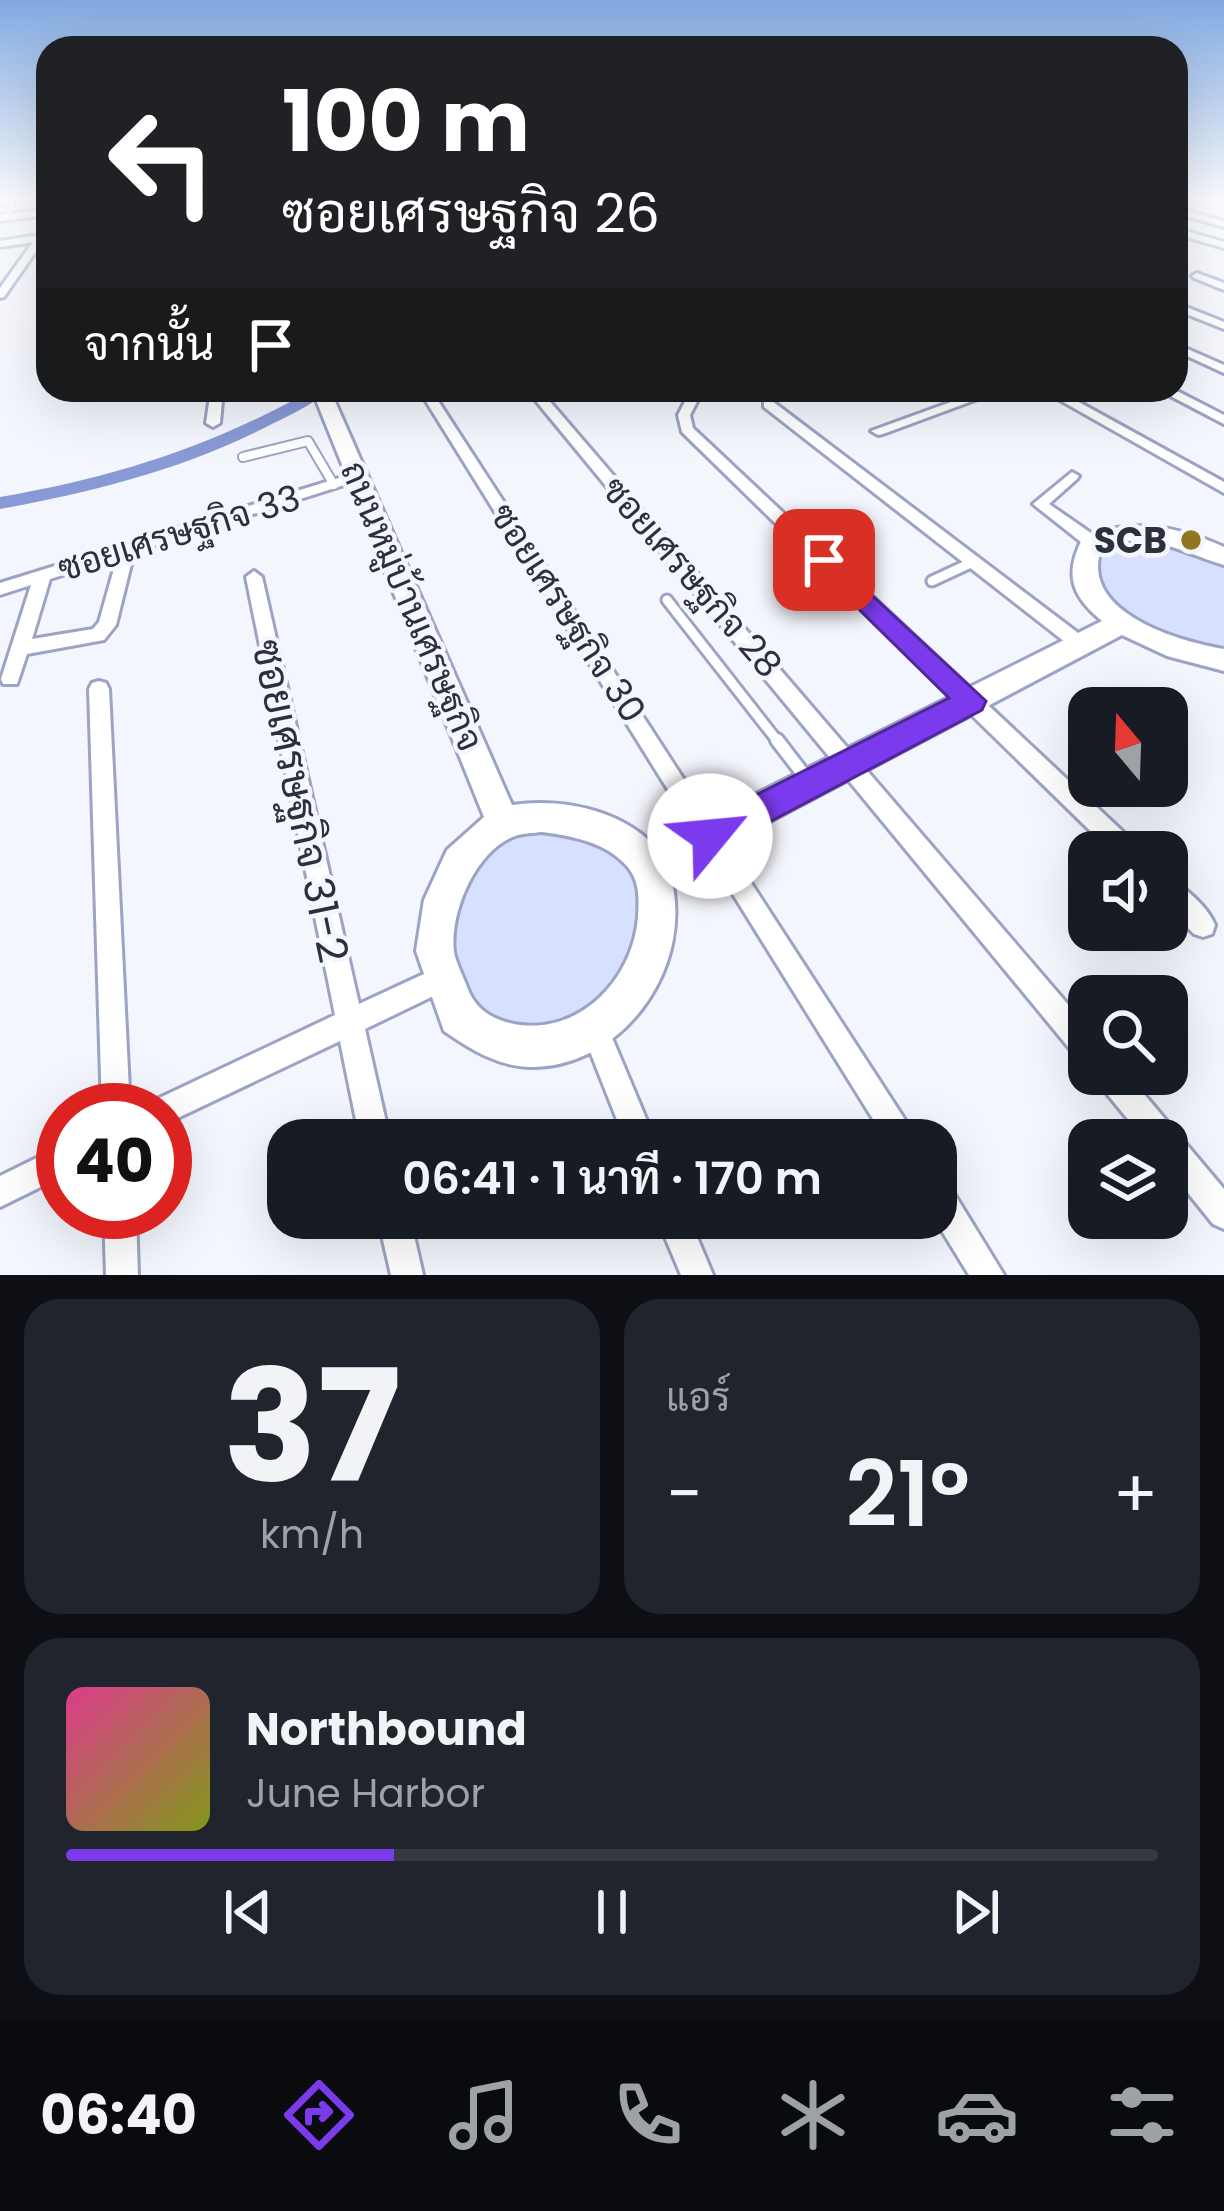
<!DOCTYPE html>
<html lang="th">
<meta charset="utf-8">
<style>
:root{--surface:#171b24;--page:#20242c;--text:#f1f3f6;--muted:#9ea1a6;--line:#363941;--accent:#7c3aed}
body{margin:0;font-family:Poppins,Sarabun,sans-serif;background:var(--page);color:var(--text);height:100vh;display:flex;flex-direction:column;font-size:45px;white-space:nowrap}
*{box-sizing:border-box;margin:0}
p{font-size:39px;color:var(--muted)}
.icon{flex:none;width:66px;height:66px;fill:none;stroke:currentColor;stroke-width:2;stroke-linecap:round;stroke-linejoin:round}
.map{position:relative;height:1275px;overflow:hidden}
.details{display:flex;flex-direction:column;gap:24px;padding:24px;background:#0d0f14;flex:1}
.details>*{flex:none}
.top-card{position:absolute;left:36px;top:36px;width:1152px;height:366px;border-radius:36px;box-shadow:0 12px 48px #0002;background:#202124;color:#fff;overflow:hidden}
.needle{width:78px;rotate:341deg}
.buttons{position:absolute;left:1068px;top:687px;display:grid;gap:24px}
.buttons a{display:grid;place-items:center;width:120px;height:120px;border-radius:24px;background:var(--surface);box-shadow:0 12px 48px #0002;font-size:60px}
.speed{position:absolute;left:36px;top:1083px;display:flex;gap:24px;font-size:60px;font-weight:700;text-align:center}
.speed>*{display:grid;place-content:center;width:156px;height:156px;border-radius:50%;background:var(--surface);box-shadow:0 12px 48px #0002;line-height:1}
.speed .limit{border:18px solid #d22;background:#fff;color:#111}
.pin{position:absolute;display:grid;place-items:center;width:102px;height:102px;color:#fff;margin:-51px;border-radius:24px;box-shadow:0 6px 18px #0006}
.me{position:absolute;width:132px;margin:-66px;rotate:62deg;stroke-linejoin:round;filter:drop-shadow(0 0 9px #0008)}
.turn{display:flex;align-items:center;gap:42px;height:252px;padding:0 48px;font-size:54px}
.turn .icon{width:156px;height:156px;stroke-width:2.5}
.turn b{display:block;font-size:84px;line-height:102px}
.then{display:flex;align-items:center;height:114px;padding:0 48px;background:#0003;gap:24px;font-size:45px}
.big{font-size:90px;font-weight:600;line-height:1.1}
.details .card{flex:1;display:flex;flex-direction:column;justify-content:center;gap:18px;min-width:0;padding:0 42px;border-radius:36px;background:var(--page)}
.details .dial{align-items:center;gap:0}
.dial b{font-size:156px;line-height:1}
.song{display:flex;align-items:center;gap:36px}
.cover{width:144px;height:144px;border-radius:18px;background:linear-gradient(135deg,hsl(330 70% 55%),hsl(70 70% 35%))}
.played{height:12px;border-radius:6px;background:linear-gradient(90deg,var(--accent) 30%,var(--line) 30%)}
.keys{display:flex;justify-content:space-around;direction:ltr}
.heat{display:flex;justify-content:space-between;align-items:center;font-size:66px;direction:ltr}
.details .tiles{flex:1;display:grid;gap:24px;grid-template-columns:1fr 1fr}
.card:last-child{grid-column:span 2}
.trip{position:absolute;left:267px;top:1119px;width:690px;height:120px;border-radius:36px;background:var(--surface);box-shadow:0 12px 48px #0002;font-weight:600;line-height:120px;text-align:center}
.menu{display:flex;height:192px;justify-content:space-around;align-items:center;background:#090b0e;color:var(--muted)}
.menu .icon{width:84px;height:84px}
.menu .active{color:var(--accent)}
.menu b{font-size:54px;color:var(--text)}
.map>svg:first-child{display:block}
.green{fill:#d7e0ff}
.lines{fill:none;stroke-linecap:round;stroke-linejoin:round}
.canal{fill:#8899d5;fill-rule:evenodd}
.lane-far3-casing{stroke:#9ba4c4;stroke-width:8}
.lane-far2-casing{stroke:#9ba4c4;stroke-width:12}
.lane-far1-casing{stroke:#9ba4c4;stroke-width:15}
.lane-casing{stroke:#9ba4c4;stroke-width:18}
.street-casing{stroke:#9ba4c4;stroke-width:6}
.secondary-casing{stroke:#9ba4c4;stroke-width:6}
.lane-far3{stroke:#fff;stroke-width:4.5}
.lane-far2{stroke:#fff;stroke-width:8}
.lane-far1{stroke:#fff;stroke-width:9}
.lane{stroke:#fff;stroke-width:12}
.street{fill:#fff;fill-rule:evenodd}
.secondary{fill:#fff;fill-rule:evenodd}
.route{fill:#7c3aed;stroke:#51269a;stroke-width:3}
.poi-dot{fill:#90771d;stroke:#f4f6fd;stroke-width:4.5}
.labels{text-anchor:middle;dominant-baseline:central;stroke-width:9;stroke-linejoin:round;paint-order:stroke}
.street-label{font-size:36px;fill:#2c303d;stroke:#f4f6fd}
.poi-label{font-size:36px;font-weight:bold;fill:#2c303d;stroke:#f4f6fd;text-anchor:end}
.near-street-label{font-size:42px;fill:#2c303d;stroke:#f4f6fd}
</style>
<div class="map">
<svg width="1224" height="1275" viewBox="0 0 1224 1275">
<rect width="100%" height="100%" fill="#f4f6fd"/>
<path class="green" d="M 1151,534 L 1224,561 L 1224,651 C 1168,644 1131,623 1093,581 L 1094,551 L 1106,541 Z
M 569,825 L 621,854 L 638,881 L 643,948 L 602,1009 L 534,1030 L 500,1022 L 473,1002 L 454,973 L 449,907 L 462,877 L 508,834 Z"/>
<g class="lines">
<path class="canal" d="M 312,390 L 330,390 C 312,405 288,416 266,427 C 182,470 92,492 0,509 L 0,497 C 115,477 210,447 312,390 Z"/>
<g class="lane-far3-casing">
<path id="lane-far3" d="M 7,217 L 15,198"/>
</g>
<g class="lane-far2-casing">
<path id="lane-far2" d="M 243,457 L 308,441 L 334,485"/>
</g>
<g class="lane-far1-casing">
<path id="lane-far1" d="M 932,581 L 973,562
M 667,600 L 779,743"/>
</g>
<g class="lane-casing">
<path id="lane" d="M 777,740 L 807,779"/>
</g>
<g class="street-casing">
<path id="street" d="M 18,198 L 41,198 L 0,204 L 0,200 Z
M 1176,208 L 1224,221 L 1224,227 L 1176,213 Z
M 48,209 L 48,215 L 0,221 L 0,215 Z
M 1176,228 L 1224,242 L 1224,248 L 1176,234 Z
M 40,235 L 47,238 L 43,241 L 4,297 L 0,298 L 0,288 L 33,242 L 0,247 L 0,241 Z
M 1197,273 L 1224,283 L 1224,290 L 1194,278 L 1192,276 Z
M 1176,303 L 1224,322 L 1224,329 L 1176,310 Z
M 1176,344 L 1224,365 L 1224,373 L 1176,351 Z
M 211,390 L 223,390 L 220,423 L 213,427 L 206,423 Z
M 419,390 L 431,390 L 918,1140 L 886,1140 Z
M 527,390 L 540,390 L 1089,1029 L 1089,1064 L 1079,1060 Z
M 691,390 L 703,390 L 690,415 L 693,428 L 1136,844 L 1139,852 L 1112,852 L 682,432 L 678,415 Z
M 984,390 L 1002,390 L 883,434 L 878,435 L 871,431 Z
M 1042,390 L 1057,390 L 1224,482 L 1224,493 Z
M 1159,390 L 1175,390 L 1224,415 L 1224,424 Z
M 764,401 L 772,401 L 1086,639 L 1089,644 L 1086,649 L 1074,649 L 764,407 Z
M 358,472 L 365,476 L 363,479 L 134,552 L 116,625 L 104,640 L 27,654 L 17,684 L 3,684 L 1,679 L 31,585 L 0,595 L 0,583 ZM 117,558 L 99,622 L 93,629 L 32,639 L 50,579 Z
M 1072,472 L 1079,476 L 1077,479 L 1049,504 L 1098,538 L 1100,542 L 1098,546 L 1086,546 L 1033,504 Z
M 254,571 L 262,577 L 359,1004 L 441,966 L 450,970 L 454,979 L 450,988 L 365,1029 L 390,1140 L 360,1140 L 340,1041 L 165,1124 L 165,1110 L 151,1110 L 155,1100 L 335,1015 L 246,577 Z
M 99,681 L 106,683 L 109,689 L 130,1110 L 102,1110 L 89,689 L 92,683 Z
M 1167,878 C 1184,886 1208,907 1215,925 L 1212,934 L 1203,937 L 1194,934 L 1167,907 Z
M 595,1018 L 605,1021 L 655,1140 L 625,1140 L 582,1031 L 585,1021 Z
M 1095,1074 L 1127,1074 L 1224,1189 L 1224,1229 L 1213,1224 L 1167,1167 L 1167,1140 L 1145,1140 L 1099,1084 Z
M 63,1145 L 63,1176 L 0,1207 L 0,1176 Z
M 936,1178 L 947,1182 L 1004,1275 L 969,1275 L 934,1218 Z
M 104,1212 L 136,1212 L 138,1275 L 106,1275 Z
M 378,1218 L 410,1218 L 423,1275 L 391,1275 Z
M 657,1218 L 689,1218 L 713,1275 L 681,1275 Z"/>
</g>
<g class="secondary-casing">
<path id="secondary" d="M 312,390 L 330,390 L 512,805 C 561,798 618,809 654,845 L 1102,621 C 1070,595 1064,572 1084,536 C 1133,519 1177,525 1224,547 L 1224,565 C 1180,552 1149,530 1102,547 C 1077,611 1176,641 1224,649 L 1224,671 L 1167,656 L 1122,635 L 670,874 C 696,963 625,1068 530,1067 C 497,1066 470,1049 444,1031 L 416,951 L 424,900 L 447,850 L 484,817 ZM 542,832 C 572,836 605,842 626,865 C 640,880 639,898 638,917 C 633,979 580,1036 514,1024 C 491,1019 475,1009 467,987 C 463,976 456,963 454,952 C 449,913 476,850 515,836 C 523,833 534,833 542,832 Z"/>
</g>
<use href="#lane-far3" class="lane-far3"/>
<use href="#lane-far2" class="lane-far2"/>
<use href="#lane-far1" class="lane-far1"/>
<use href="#lane" class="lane"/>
<use href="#street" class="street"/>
<use href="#secondary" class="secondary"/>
</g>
<linearGradient id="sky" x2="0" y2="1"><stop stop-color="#81a9e0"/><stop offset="0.53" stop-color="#fafbfe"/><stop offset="1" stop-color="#fafbfe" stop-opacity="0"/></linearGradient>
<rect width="1224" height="376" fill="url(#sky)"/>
<path class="route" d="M 824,551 L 986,701 L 982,710 L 722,847 L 710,852 L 698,847 L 693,836 L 698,824 L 949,698 L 815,566 L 815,553 Z"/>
<circle class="poi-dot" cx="1191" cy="540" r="12"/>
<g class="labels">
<g class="street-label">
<text transform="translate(179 533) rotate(-17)">ซอยเศรษฐกิจ 33</text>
<text transform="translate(692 577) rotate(49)">ซอยเศรษฐกิจ 28</text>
<text transform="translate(412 606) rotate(67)">ถนนหมู่บ้านเศรษฐกิจ</text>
<text transform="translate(568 613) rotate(57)">ซอยเศรษฐกิจ 30</text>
</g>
<g class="poi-label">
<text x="1167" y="540">SCB</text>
</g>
<g class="near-street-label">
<text transform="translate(300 801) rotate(78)">ซอยเศรษฐกิจ 31-2</text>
</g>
</g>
</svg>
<div class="buttons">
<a><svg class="needle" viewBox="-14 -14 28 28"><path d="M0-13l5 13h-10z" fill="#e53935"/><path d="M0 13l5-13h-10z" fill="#9ea1a6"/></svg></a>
<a><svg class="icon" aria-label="sound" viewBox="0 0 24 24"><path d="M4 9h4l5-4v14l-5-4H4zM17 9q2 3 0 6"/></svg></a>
<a><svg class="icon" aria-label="search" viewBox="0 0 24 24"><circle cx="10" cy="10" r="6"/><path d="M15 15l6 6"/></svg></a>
<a><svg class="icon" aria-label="layers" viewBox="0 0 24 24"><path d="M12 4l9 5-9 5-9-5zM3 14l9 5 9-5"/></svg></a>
</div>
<div class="speed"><div class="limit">40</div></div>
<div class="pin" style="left:824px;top:560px;background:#d93025"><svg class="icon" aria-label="arrive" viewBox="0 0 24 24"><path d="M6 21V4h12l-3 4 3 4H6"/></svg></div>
<svg class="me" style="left:710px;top:836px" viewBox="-20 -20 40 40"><circle r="19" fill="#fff"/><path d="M0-13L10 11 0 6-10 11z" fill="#7c3aed"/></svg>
<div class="trip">06:41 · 1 นาที · 170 m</div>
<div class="top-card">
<div class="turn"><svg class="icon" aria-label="left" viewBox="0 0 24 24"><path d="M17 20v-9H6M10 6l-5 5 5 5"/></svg><div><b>100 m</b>ซอยเศรษฐกิจ 26</div></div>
<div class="then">จากนั้น<svg class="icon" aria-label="arrive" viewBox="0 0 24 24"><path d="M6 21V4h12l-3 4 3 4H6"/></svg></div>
</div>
</div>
<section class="details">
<div class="tiles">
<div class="card dial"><b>37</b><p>km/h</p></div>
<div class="card"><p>แอร์</p>
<div class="heat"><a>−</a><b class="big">21°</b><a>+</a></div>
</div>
<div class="card">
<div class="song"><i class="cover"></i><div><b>Northbound</b><p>June Harbor</p></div></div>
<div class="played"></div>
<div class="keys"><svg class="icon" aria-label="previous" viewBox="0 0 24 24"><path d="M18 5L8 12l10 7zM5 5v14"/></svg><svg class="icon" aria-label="pause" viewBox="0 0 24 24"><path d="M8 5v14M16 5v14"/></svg><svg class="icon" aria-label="next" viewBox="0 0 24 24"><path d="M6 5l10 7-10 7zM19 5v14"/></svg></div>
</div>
</div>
</section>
<nav class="menu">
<b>06:40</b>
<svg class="icon active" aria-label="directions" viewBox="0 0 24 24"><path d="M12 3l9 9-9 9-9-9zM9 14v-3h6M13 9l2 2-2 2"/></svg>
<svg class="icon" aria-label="music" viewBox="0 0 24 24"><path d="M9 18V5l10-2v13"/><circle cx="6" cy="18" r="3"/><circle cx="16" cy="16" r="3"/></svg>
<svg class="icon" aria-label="phone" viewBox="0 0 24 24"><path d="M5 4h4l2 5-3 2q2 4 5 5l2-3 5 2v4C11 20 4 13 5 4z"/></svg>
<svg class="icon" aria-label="climate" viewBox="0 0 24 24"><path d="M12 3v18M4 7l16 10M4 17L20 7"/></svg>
<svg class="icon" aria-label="car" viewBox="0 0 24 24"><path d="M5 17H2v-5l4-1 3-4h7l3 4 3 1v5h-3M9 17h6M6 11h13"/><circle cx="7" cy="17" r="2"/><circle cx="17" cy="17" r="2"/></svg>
<svg class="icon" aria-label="filters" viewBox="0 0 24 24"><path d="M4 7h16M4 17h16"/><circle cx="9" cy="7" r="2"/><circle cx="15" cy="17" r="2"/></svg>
</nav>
